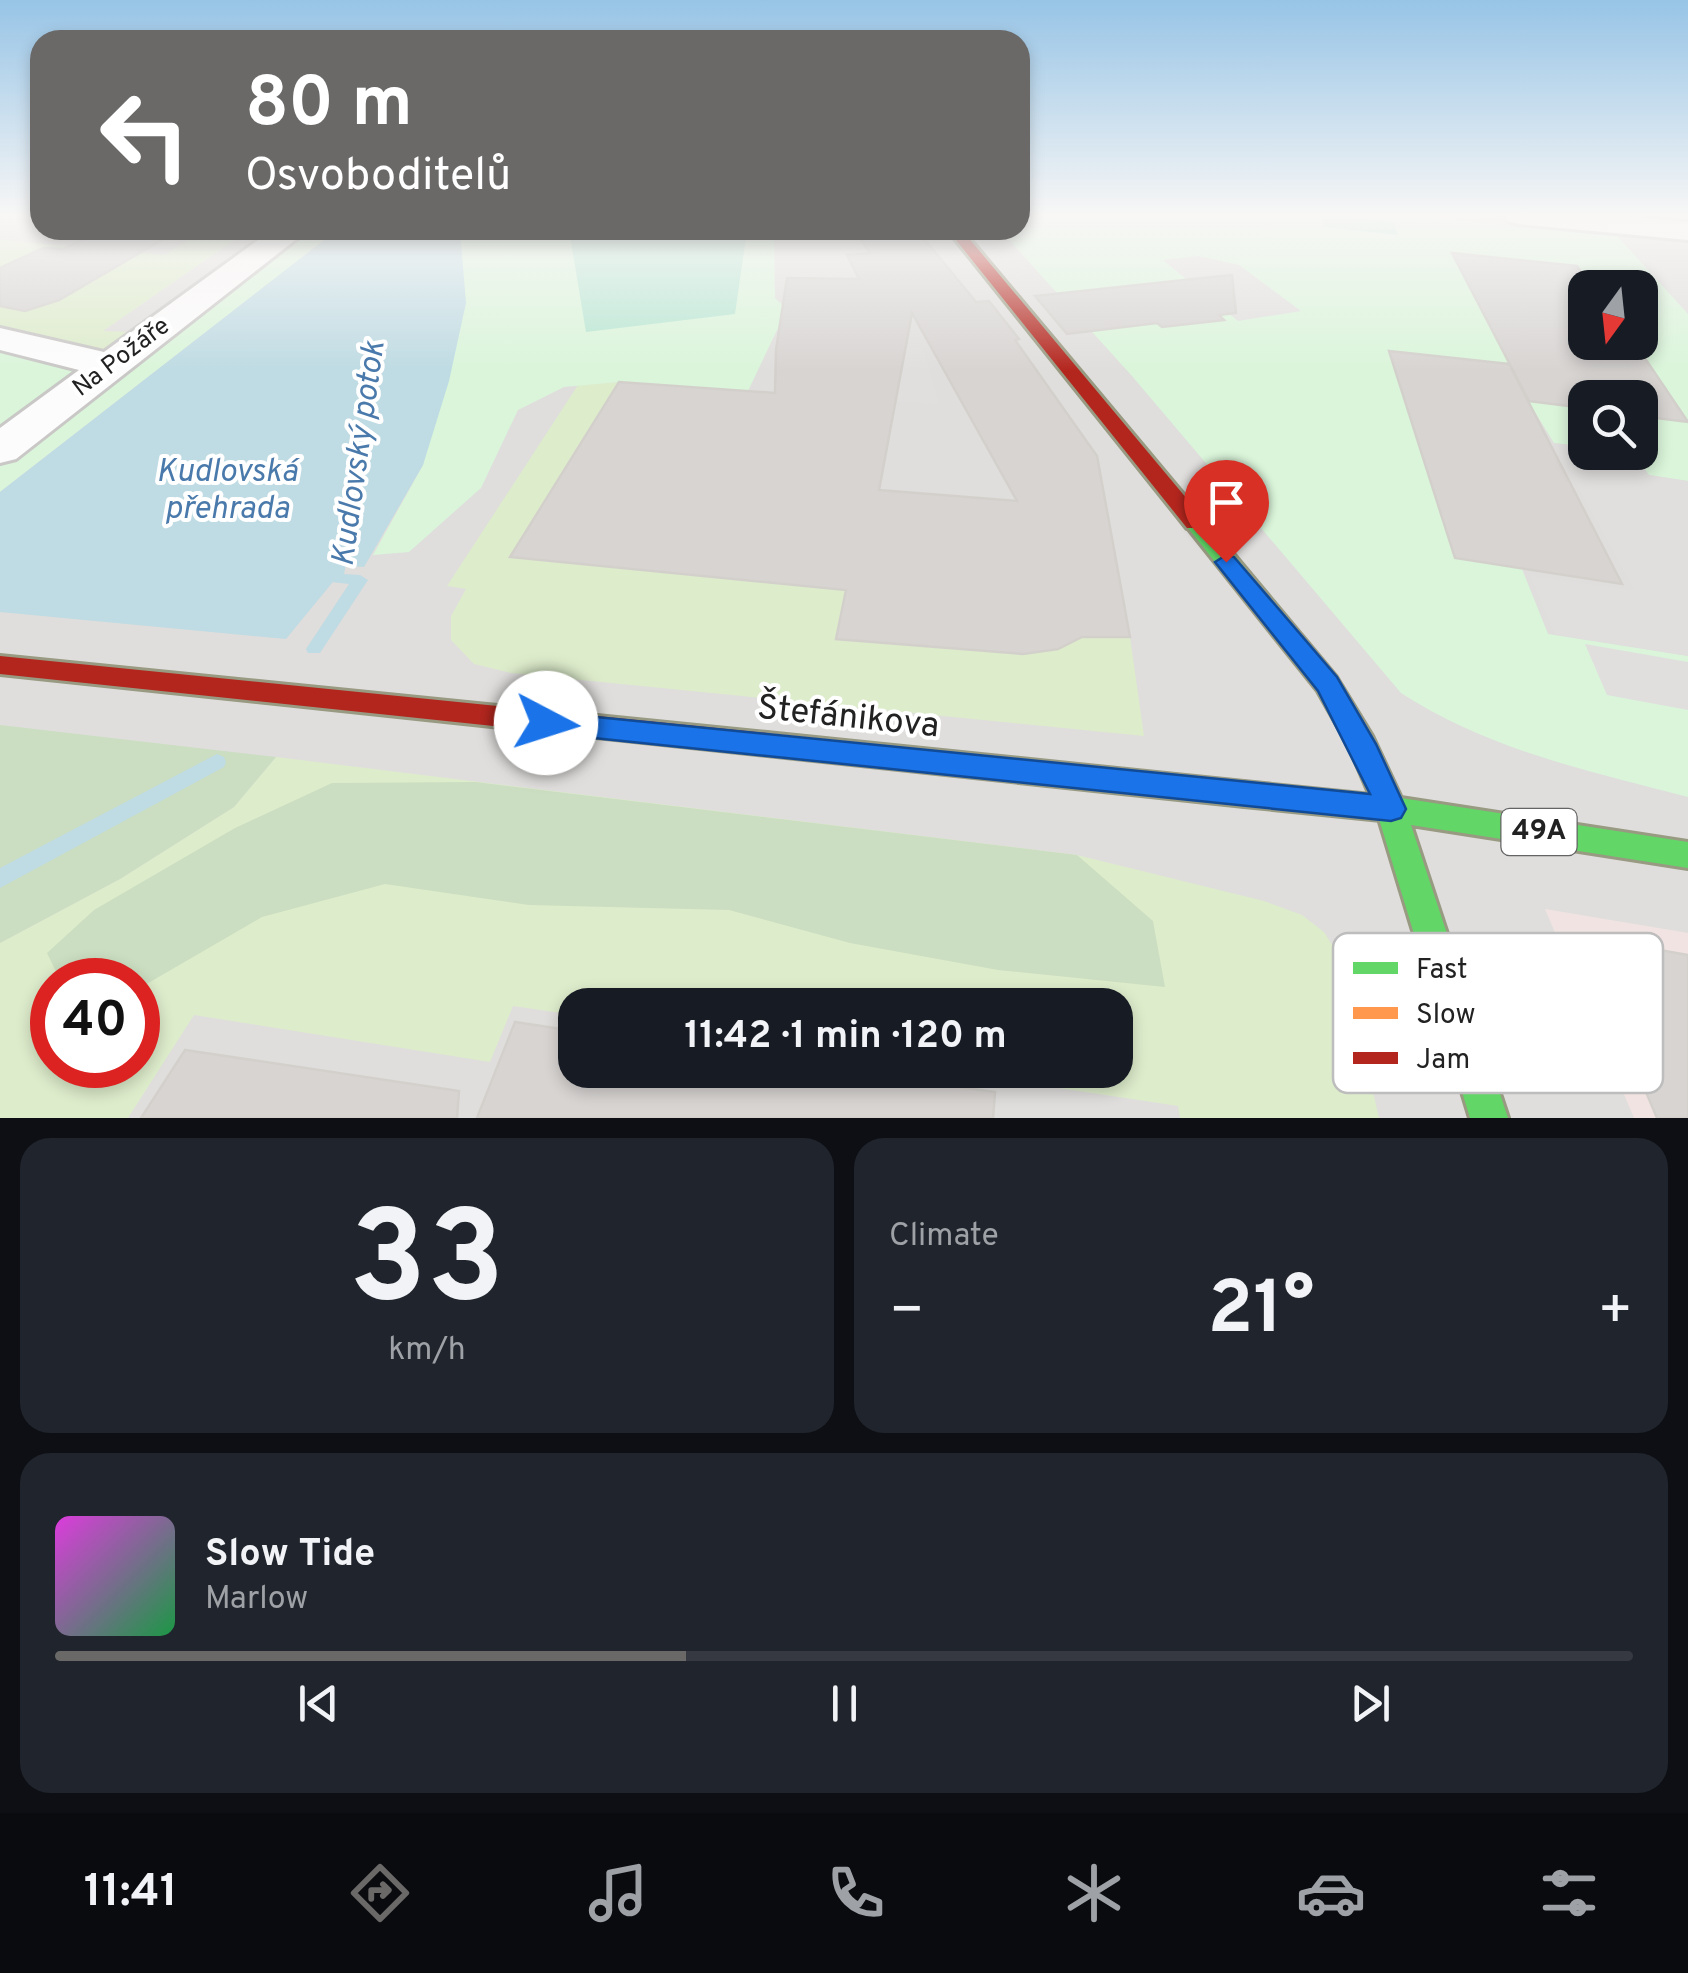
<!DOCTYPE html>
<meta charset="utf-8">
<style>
:root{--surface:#171b24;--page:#20242c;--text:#f1f3f6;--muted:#9ea1a6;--line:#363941;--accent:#6a6968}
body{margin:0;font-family:Overpass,sans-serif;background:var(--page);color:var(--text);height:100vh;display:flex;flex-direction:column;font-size:38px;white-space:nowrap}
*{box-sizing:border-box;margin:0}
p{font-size:32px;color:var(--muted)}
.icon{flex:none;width:55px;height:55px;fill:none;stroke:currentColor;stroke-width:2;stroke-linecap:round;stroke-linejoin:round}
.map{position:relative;height:1118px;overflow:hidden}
.details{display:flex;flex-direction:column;gap:20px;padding:20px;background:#0d0f14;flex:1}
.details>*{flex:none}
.guide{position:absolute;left:30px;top:30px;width:1000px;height:210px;border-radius:30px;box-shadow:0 5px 15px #0003;background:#6a6968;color:#fff;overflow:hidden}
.needle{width:65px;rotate:195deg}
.buttons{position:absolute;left:1568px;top:270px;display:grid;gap:20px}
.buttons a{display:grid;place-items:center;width:90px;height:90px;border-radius:20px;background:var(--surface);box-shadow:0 5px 15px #0003;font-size:50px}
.speed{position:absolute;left:30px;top:958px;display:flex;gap:20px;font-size:50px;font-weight:700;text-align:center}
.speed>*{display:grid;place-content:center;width:130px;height:130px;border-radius:50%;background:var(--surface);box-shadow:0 5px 15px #0003;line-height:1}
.speed .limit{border:15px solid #d22;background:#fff;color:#111}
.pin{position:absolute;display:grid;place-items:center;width:85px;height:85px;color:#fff;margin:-102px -42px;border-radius:50% 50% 50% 0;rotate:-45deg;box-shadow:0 0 10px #0007}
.pin .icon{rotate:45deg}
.me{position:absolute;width:110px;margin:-55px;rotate:95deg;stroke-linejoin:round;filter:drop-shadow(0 0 8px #0008)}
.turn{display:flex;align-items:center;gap:35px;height:210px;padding:0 50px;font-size:45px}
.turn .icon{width:130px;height:130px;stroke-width:2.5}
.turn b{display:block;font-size:70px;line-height:85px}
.big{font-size:75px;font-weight:700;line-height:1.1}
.details .tile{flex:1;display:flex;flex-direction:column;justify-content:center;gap:15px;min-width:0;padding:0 35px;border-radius:30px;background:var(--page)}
.details .dial{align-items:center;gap:0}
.dial b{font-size:130px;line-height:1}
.song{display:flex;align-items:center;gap:30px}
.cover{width:120px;height:120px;border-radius:15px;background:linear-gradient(135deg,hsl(300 70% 55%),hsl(140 70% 35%))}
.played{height:10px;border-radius:5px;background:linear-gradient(90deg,var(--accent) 40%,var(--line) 40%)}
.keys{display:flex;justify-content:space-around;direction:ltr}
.heat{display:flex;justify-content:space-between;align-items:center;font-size:55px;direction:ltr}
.details .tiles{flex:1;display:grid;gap:20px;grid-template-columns:1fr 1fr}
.tile:last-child{grid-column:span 2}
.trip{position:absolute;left:558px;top:988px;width:575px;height:100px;border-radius:30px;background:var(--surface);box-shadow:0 5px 15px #0003;font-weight:700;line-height:100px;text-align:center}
.tab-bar{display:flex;height:160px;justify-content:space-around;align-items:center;background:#090b0e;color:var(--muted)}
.tab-bar .icon{width:70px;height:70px}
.tab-bar .on{color:var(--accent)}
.tab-bar b{font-size:45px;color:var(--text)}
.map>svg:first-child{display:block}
.residential{fill:#dfdedc;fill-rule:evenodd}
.commercial{fill:#f1e3e1}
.grass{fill:#ddeccb;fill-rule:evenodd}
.forest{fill:#cbdec1}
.park{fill:#daf5da;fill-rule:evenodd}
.pitch{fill:#b7e6d2}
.parking{fill:#e0dfde}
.water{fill:#bfdbe3}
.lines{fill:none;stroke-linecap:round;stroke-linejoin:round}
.stream{fill:#bfdbe3;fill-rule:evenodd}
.building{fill:#d7d4d2;stroke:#d3d0cc;stroke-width:2.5;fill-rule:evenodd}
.street-casing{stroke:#c9c8c7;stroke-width:6}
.fast-casing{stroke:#999a82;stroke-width:6}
.slow-casing{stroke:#999a82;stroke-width:6}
.jam-casing{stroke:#999a82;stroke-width:6}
.street{fill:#fdfcfc;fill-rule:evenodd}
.fast{fill:#63d668;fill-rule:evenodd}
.slow{fill:#ff974d;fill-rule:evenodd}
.jam{fill:#b3261e;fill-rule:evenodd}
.route{fill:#1a73e8;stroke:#114b97;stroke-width:2.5}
.labels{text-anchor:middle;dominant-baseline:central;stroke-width:8;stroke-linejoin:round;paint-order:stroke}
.far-street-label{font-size:25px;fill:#222;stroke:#fff}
.shield{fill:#fff;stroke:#646464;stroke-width:2.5}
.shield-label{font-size:28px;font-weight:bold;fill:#222}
.water-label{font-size:32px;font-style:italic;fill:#4a7aab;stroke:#fff}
.near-street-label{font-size:35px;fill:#222;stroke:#fff}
.key{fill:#fff;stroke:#bdbdbd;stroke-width:2.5}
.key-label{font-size:28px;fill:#222}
</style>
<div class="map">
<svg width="1688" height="1118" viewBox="0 0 1688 1118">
<rect width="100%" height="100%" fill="#f0eeeb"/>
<path class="residential" d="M 0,215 L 40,215 L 40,230 L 1020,230 L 1020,215 L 1688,215 L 1688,1118 L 0,1118 ZM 1585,288 L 1640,288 L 1640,342 L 1585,342 ZM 1585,398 L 1640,398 L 1640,452 L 1585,452 ZM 52,980 L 138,980 L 138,1065 L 52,1065 ZM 575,1005 L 1115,1005 L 1115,1070 L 575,1070 Z"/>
<path class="commercial" d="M 1545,909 L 1688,933 L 1688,1118 L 1634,1118 Z"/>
<path class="grass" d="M 203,230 L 276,230 L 108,352 L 77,351 L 0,332 L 0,240 L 165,255 Z
M 619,382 L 895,402 L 879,490 L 1067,504 L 1103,503 L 1130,637 L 1144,736 L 511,673 L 474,664 L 451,640 L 451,616 L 466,589 L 447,586 L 578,385 Z
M 276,757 L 1077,855 L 1264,901 L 1302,915 L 1324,932 L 1343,962 L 1379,1118 L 1180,1118 L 1178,1106 L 941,1070 L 1115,1070 L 1115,1005 L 575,1005 L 575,1015 L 513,1006 L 490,1062 L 194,1015 L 128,1118 L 0,1118 L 0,943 L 120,879 L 234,807 ZM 52,980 L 138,980 L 138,1065 L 52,1065 Z"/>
<path class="forest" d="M 0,725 L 276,757 L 234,807 L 120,879 L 0,943 Z
M 476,782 L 1077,855 L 1153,921 L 1165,987 L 998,970 L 850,943 L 729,910 L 529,905 L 385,884 L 262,917 L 138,989 L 138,980 L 60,980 L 47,953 L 94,910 L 235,828 L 332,783 Z"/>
<path class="park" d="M 1020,215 L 1406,215 L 1617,236 L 1688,314 L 1688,481 L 1649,475 L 1634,455 L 1620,453 L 1640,452 L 1640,398 L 1585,398 L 1585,447 L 1554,443 L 1528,401 L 1389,352 L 1456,558 L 1522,569 L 1548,634 L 1688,656 L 1688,797 C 1588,771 1489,750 1401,693 L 1132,376 L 1000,230 L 1020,230 ZM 1585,288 L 1640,288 L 1640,342 L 1585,342 Z
M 304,230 L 337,230 L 0,492 L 0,466 L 259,271 Z
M 460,230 L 743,230 L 739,282 L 747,230 L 774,230 L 775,298 L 787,309 L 748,391 L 619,382 L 564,387 L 518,410 L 481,488 L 409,552 L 373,555 L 423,465 L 461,253 Z
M 0,349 L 83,371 L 0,427 Z"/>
<path class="pitch" d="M 1322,215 L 1394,222 L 1398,235 L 1324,227 Z
M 569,230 L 747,230 L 735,314 L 586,332 Z"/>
<path class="parking" d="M 249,230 L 276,230 L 134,332 L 103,331 Z
M 1198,256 L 1239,265 L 1301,311 L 1238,321 L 1163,260 Z
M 854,348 L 923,348 L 939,404 L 782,394 Z
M 1554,443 L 1585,447 L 1585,452 L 1634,455 L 1649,475 L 1688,481 L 1688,656 L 1555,634 L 1530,576 L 1635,591 Z
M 1585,644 L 1688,662 L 1688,710 L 1607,695 Z"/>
<path class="water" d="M 337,230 L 460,230 L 466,303 L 449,381 L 423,465 L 364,567 L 346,566 L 286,639 L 0,612 L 0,492 Z"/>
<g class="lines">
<path class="stream" d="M 339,555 L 347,560 L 344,574 L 360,575 L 368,580 L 320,653 L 308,653 L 306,649 L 349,584 L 331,582 L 328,578 L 331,560 Z
M 217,754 L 224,757 L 226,762 L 224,767 L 0,888 L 0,868 Z"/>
</g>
<path class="building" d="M 102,230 L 179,230 L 59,300 L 25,311 L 0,306 L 0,268 L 43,248 L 63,249 Z
M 854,230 L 917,230 L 976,302 L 989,301 L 1019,339 L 1015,340 L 1097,456 L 1130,637 L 1082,637 L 1058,649 L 1023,654 L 836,639 L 846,590 L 510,557 L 619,382 L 775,393 L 776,350 L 787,278 L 859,279 L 847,255 L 870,253 ZM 912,313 L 1017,501 L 879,490 Z
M 1452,253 L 1577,266 L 1593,288 L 1585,288 L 1585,342 L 1634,342 L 1688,422 L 1640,416 L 1640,398 L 1585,398 L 1585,408 L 1529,401 Z
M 1232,275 L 1236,313 L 1219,315 L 1224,320 L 1162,327 L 1157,323 L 1067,334 L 1035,296 Z
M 1389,351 L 1509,364 L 1622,584 L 1455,558 Z
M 1580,936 L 1688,955 L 1688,1118 L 1657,1118 Z
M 515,1022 L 575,1031 L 575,1070 L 842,1070 L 995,1092 L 993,1118 L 477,1118 Z
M 185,1050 L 459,1091 L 457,1118 L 141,1118 Z"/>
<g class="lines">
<g class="street-casing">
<path id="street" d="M 1504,215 L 1613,215 L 1688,222 L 1688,240 L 1519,224 L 1508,221 Z
M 272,230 L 308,230 L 16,459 L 0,463 L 0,428 L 79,370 L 0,350 L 0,328 L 104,352 Z"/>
</g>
<g class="fast-casing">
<path id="fast" d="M 1195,516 L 1203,518 L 1336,677 L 1372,736 L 1401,798 L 1688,842 L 1688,868 L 1411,825 L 1508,1118 L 1470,1118 L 1376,809 L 1349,746 L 1318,691 L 1184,523 Z"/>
</g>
<g class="slow-casing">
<path id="slow" d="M 767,733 L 1244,782 L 1254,786 L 1259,794 L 1254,802 L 1244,806 L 767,755 L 757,752 L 753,744 L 757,736 Z"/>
</g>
<g class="jam-casing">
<path id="jam" d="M 948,230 L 962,230 L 1203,518 L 1206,523 L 1203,528 L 1187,528 Z
M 0,656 L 767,733 L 777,736 L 781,744 L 777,752 L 767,755 L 0,674 Z
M 1244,782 L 1391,797 L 1401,800 L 1406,809 L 1401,818 L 1391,821 L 1244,806 L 1234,802 L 1229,794 L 1234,786 Z"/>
</g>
<use href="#street" class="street"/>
<use href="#fast" class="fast"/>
<use href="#slow" class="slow"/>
<use href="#jam" class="jam"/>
</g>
<linearGradient id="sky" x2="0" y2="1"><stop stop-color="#97c4e6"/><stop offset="0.58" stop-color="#f8f7f6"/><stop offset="1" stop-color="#f8f7f6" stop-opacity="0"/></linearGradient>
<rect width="1688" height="371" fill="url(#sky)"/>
<path class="route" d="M 1226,555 L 1234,557 L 1337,677 L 1376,744 L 1406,809 L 1401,818 L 1391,821 L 546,733 L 536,730 L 532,723 L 536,715 L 546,712 L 1370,794 L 1318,691 L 1215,562 Z"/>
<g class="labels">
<g class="far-street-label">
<text transform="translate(122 358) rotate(-37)">Na Požáře</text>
</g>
<rect class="shield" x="1501.5" y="809" width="75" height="46" rx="8"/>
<g class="shield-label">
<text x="1539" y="832">49A</text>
</g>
<g class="water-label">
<text transform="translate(360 454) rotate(-82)">Kudlovský potok</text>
<text x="227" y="473">Kudlovská<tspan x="227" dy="37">přehrada</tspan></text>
</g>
<g class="near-street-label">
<text transform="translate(848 718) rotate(6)">Štefánikova</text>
</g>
</g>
<rect x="1333" y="933" width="330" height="160" rx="15" class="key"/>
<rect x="1353" y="962" width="45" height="12" fill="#63d668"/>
<rect x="1353" y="1007" width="45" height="12" fill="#ff974d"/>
<rect x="1353" y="1052" width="45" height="12" fill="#b3261e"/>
<g class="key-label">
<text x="1416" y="978">Fast</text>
<text x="1416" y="1023">Slow</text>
<text x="1416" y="1068">Jam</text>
</g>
</svg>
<div class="buttons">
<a><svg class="needle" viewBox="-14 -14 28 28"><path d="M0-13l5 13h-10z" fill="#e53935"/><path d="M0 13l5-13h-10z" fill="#9ea1a6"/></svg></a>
<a><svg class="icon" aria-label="search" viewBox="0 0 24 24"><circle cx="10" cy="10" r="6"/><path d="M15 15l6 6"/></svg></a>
</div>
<div class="speed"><div class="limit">40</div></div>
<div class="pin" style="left:1226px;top:562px;background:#d93025"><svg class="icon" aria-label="arrive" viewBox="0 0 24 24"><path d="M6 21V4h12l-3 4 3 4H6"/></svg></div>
<svg class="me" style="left:546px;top:723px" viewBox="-20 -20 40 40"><circle r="19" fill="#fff"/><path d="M0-13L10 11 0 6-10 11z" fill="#1a73e8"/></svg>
<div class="trip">11:42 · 1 min · 120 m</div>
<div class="guide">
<div class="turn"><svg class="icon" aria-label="left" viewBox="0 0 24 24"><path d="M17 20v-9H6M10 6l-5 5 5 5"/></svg><div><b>80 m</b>Osvoboditelů</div></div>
</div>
</div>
<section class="details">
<div class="tiles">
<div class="tile dial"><b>33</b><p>km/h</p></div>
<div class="tile"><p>Climate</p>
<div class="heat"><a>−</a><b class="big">21°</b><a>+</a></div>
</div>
<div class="tile">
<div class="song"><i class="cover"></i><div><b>Slow Tide</b><p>Marlow</p></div></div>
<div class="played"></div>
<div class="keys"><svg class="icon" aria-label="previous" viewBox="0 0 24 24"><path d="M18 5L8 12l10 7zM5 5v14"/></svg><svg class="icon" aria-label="pause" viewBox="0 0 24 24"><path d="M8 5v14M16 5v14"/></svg><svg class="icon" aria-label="next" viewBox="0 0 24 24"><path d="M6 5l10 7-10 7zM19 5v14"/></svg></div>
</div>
</div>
</section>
<nav class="tab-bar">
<b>11:41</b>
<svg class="icon on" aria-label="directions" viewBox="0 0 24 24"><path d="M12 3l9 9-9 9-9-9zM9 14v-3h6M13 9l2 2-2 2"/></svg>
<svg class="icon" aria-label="music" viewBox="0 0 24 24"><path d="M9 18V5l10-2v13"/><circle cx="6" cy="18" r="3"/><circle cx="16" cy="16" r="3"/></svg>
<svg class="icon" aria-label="phone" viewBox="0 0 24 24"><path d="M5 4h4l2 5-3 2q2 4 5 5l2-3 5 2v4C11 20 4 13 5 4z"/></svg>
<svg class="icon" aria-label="climate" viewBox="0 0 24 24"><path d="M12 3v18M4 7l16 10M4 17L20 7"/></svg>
<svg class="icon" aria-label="car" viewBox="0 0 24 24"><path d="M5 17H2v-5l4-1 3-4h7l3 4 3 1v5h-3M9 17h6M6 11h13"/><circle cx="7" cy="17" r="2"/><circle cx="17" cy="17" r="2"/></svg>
<svg class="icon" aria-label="filters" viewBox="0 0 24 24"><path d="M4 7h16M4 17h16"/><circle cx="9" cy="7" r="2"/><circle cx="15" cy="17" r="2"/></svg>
</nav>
